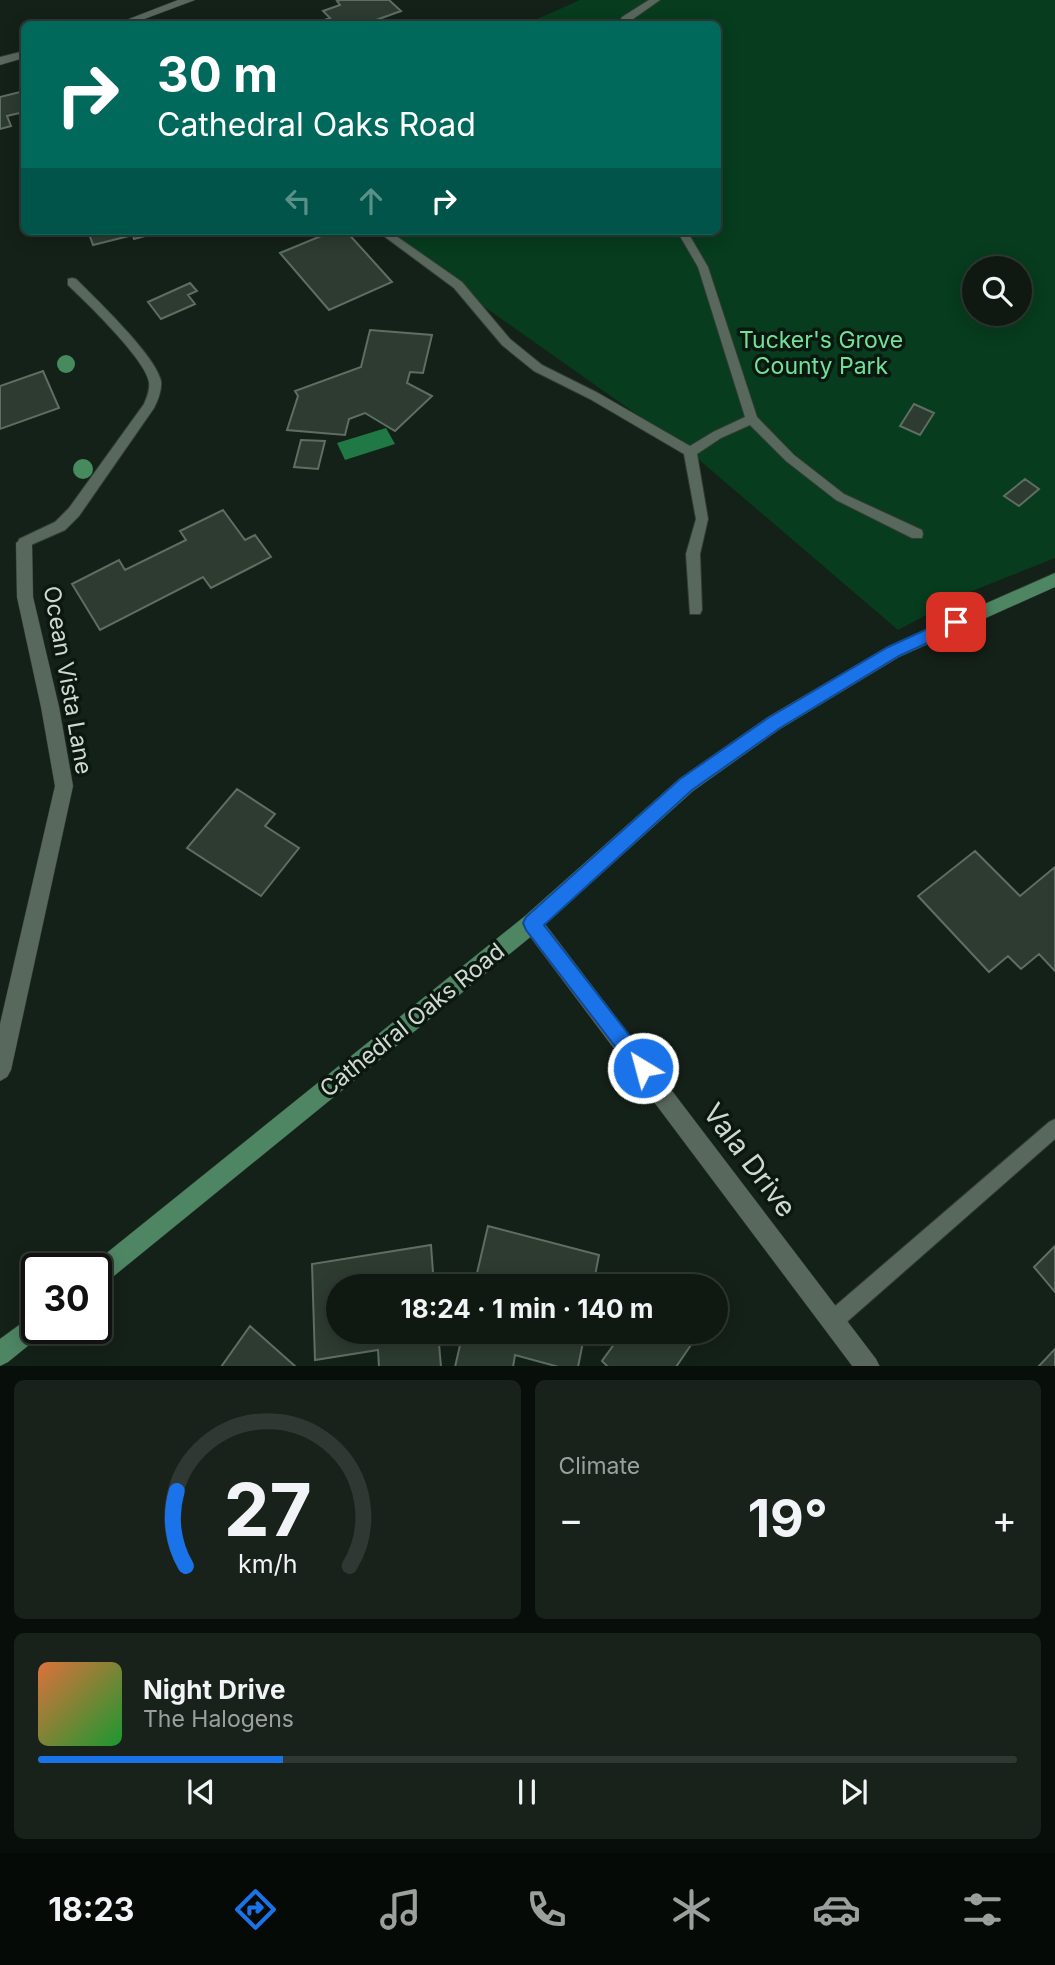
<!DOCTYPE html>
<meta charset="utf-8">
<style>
:root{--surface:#0f1912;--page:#18221b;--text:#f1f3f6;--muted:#9ba09f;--line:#2f3832;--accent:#1a73e8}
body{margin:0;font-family:Inter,sans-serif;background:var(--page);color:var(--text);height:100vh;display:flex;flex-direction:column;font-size:26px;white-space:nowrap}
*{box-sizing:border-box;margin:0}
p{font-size:23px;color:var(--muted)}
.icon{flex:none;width:38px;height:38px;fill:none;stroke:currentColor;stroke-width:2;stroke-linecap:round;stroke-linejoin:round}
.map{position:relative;height:1366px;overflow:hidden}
.details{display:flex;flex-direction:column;gap:14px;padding:14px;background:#080e0a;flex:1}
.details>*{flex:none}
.banner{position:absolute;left:21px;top:21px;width:700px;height:214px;border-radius:10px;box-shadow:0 4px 18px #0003,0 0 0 2px var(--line);background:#00695c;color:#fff;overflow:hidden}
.controls{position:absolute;left:962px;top:256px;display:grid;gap:14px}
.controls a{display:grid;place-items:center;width:70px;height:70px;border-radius:50%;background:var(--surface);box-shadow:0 4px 18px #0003,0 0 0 2px var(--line);font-size:35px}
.speed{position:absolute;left:21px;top:1253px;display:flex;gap:14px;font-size:35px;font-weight:700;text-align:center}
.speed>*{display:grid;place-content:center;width:91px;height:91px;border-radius:50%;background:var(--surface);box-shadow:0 4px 18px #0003,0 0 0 2px var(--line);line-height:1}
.speed .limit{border:4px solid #111;border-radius:10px;background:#fff;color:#111}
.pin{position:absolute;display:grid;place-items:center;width:60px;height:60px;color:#fff;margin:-30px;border-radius:14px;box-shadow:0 4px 10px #0006}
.me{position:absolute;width:77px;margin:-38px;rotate:323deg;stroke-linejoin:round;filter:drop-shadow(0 0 5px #0008)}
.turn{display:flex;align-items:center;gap:24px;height:147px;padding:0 21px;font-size:32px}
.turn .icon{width:91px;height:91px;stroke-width:2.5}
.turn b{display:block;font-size:49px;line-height:60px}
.lanes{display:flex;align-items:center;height:66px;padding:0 21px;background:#0003;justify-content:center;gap:35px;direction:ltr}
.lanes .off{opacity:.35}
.big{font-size:52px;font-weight:700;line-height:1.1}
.details .widget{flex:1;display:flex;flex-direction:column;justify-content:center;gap:10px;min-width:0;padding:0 24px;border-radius:10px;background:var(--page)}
.details .dial{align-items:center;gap:0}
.dial svg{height:182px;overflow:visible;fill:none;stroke:var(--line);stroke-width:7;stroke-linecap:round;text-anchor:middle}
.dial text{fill:var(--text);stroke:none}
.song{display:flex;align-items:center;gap:21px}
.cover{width:84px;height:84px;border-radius:10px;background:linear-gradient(135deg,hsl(20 70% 55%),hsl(130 70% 35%))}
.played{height:7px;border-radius:4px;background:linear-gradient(90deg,var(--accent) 25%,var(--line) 25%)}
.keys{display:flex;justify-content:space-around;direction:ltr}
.heat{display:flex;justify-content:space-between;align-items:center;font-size:38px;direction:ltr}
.details .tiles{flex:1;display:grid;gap:14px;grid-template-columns:1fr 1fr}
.widget:last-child{grid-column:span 2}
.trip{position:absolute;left:326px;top:1274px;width:402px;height:70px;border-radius:35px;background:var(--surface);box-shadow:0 4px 18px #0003,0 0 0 2px var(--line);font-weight:700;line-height:70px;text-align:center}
.menu{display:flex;height:112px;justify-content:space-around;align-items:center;background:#060a07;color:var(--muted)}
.menu .icon{width:49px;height:49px}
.menu .active{color:var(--accent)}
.menu b{font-size:32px;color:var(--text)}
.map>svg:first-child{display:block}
.green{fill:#073c1e;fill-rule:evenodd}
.water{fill:#207845}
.building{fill:#2d3b30;stroke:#5e6e62;stroke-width:2}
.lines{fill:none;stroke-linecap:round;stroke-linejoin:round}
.service-casing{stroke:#333b35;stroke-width:2}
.minor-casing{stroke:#333b35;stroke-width:1}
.secondary-casing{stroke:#333b35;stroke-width:1}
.service{fill:#59685d;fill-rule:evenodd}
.minor{fill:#59685d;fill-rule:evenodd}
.secondary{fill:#4e8664;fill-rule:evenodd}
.tree{fill:#478a5e}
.route{fill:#1a73e8;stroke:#114b97;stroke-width:2}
.labels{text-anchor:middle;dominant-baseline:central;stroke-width:7;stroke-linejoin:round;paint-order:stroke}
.park-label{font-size:23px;fill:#71e098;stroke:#0b180f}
.street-label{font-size:23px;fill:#d0d8d2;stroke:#0b180f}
.near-street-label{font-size:28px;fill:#d0d8d2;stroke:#0b180f}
</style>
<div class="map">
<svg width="1055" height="1367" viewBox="0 0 1055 1367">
<rect width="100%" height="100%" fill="#142118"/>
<path class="green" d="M 580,0 L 1055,0 L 1055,558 L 972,591 L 898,630 L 690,452 L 377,231 L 718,231 L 718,24 L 526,24 ZM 975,268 L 1020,268 L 1020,313 L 975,313 Z"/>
<path class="water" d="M 386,428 L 395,444 L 345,460 L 337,443 Z"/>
<path class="building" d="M 341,0 L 389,0 L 401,11 L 365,24 L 313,24 L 330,18 L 323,11 L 340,5 L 337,1 Z
M 24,91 L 24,112 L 7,116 L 11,126 L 0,129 L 0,97 Z
M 88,231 L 155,231 L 156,233 L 134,239 L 133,235 L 93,245 Z
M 333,231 L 346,231 L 392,282 L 329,310 L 280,253 Z
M 190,283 L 197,291 L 188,295 L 195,304 L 161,319 L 148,302 Z
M 370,330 L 432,335 L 423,373 L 410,372 L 407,383 L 432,396 L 395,431 L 365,413 L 349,419 L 345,435 L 287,430 L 298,396 L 295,391 L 361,367 Z
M 43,371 L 59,408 L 0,429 L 0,386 Z
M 914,404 L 934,413 L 920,435 L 900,426 Z
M 301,440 L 325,441 L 318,469 L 294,467 Z
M 1025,479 L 1039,489 L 1019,506 L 1004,496 Z
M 223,510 L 245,540 L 255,535 L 271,557 L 211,588 L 203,577 L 100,630 L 72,584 L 119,560 L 125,570 L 186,540 L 180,531 Z
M 237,789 L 275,814 L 265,826 L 299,848 L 261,896 L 187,848 Z
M 975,851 L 1020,896 L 1055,867 L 1055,971 L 1039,954 L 1021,969 L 1008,956 L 989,972 L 918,896 Z
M 488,1226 L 599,1255 L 593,1286 L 474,1286 Z
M 431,1245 L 434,1286 L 338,1286 L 338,1332 L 438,1332 L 441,1367 L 379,1367 L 378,1350 L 315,1360 L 312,1264 Z
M 1055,1246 L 1055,1292 L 1034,1267 Z
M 250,1326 L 296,1367 L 221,1367 Z
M 463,1332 L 585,1332 L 578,1367 L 559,1367 L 515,1355 L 513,1367 L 455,1367 Z
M 623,1332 L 677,1332 L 691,1345 L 676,1367 L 608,1367 L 602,1361 Z
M 1055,1349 L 1055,1367 L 1038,1367 Z"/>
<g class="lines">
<g class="service-casing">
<path id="service" d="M 649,0 L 660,0 L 626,24 L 618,24 L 622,17 Z
M 377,231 L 389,231 L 462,282 L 510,339 L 542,365 L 598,393 L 690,446 L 713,432 L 745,417 L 698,267 L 677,231 L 687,231 L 708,267 L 757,417 L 794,455 L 844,494 L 922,530 L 923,534 L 922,538 L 912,538 L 836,500 L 786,461 L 750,425 L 721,438 L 697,454 L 708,519 L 700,554 L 702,610 L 700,614 L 690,614 L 686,554 L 696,519 L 684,454 L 590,399 L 534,371 L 502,345 L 454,288 Z
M 72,278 L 76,279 C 96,299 156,356 161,381 C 162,390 158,400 154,408 L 79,516 L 65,530 L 24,548 L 18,543 L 19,539 L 55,522 L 69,508 L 144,404 C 147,397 150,390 149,382 C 146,360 86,302 68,285 L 68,279 Z
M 1055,1119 L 1055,1139 L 841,1327 L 834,1329 L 827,1327 L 825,1320 L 827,1313 L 1049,1122 Z"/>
</g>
<g class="minor-casing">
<path id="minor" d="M 178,0 L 195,0 L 131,24 L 116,24 Z
M 24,51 L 24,58 L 0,65 L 0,57 Z
M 24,537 L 32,543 L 33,597 L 59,707 L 73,786 L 11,1070 L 7,1077 L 0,1081 L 0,1024 L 55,786 L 41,707 L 17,597 L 16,543 Z
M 532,914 L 539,916 L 876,1359 L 880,1367 L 853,1367 L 525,930 L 522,923 L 525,916 Z"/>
</g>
<g class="secondary-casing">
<path id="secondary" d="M 1055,573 L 1055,587 L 899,657 L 780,729 L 693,791 L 539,930 L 104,1284 L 96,1287 L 96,1269 L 88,1268 L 525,916 L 679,779 L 768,717 L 887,647 Z
M 37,1312 L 37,1328 L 47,1328 L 45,1332 L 8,1362 L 0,1366 L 0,1339 Z"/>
</g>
<use href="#service" class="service"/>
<use href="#minor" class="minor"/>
<use href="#secondary" class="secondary"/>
</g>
<g class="tree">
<circle cx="66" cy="364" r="9"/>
<circle cx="83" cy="469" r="10"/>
</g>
<path class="route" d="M 956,616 L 964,622 L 962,627 L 899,656 L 780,728 L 692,790 L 544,925 L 650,1062 L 653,1068 L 650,1075 L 643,1078 L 637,1075 L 526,930 L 523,923 L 526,917 L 680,779 L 768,718 L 888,647 Z"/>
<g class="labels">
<g class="park-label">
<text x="821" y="340">Tucker's Grove<tspan x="821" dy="26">County Park</tspan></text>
</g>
<g class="street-label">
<text transform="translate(68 680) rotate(80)">Ocean Vista Lane</text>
<text transform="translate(412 1020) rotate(-39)">Cathedral Oaks Road</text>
</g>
<g class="near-street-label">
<text transform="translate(750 1160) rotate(53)">Vala Drive</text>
</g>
</g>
</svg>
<div class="controls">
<a><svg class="icon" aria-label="search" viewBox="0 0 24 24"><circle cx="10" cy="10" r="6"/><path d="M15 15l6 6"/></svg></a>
</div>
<div class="speed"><div class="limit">30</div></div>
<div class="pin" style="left:956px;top:622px;background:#d93025"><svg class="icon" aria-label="arrive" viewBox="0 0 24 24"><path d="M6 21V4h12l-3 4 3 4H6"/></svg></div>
<svg class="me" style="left:643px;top:1068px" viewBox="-20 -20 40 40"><circle r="17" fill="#1a73e8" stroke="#fff" stroke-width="3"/><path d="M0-11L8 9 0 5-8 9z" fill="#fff"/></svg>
<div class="trip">18:24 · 1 min · 140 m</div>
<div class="banner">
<div class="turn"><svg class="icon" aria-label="right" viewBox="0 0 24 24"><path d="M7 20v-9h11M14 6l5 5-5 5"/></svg><div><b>30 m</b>Cathedral Oaks Road</div></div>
<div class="lanes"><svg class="icon off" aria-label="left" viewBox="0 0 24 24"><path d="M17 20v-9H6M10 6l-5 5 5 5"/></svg><svg class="icon off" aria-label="ahead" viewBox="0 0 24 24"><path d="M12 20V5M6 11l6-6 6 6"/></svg><svg class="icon" aria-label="right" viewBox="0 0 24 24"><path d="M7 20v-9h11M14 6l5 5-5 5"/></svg></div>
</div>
</div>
<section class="details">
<div class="tiles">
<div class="widget dial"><svg viewBox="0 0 100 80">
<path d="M14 69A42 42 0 1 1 86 69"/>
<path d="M14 69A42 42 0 0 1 10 36" stroke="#1a73e8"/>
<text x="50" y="56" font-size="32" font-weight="700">27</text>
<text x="50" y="72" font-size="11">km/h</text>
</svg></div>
<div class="widget"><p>Climate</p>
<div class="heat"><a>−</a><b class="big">19°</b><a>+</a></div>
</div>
<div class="widget">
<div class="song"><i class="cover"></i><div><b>Night Drive</b><p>The Halogens</p></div></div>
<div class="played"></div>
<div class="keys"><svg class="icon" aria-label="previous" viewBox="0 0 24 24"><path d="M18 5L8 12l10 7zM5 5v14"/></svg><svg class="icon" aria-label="pause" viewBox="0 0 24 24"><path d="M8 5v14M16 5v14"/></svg><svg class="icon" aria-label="next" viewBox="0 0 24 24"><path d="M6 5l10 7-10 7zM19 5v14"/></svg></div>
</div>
</div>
</section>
<nav class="menu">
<b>18:23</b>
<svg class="icon active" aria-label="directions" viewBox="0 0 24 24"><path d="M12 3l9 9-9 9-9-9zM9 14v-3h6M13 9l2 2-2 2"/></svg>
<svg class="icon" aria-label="music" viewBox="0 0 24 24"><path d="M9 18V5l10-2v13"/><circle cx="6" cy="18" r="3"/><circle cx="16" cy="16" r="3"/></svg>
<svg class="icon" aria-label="phone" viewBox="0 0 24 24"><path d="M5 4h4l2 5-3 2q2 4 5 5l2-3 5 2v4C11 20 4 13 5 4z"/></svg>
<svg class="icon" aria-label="climate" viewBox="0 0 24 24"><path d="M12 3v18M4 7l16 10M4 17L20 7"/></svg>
<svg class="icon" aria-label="car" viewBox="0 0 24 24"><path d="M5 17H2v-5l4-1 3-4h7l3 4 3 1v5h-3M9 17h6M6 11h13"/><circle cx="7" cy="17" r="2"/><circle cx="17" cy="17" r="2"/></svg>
<svg class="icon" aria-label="filters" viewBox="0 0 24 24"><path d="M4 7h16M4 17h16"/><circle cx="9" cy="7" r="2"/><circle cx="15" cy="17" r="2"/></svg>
</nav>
